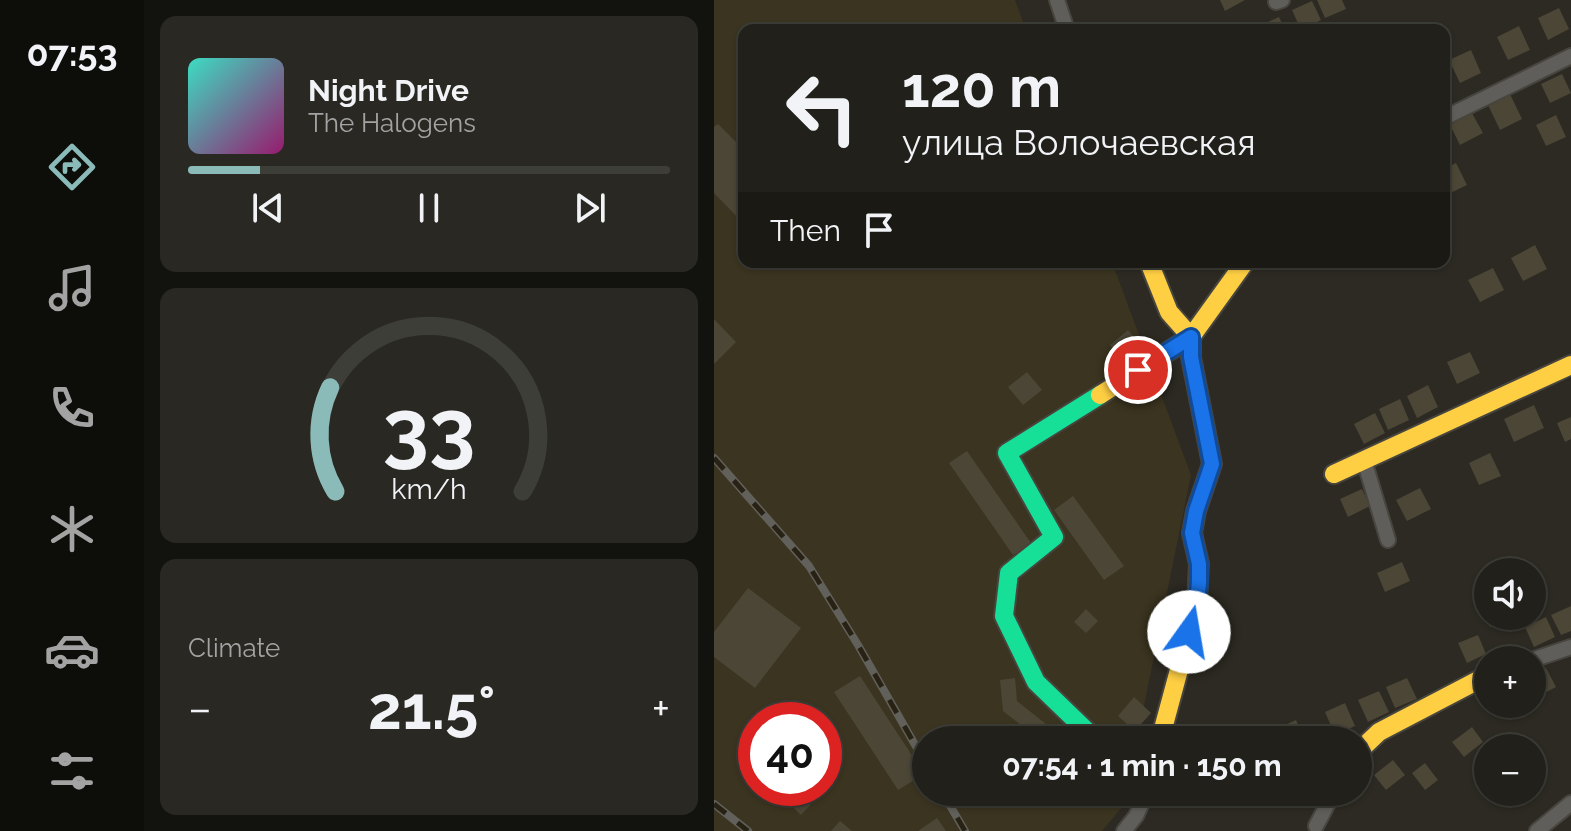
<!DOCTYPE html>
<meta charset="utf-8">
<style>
:root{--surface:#21201a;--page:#292823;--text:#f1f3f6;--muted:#a2a3a2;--line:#3e3e39;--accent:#8bbbb9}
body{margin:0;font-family:Raleway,sans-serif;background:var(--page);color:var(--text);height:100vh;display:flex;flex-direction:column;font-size:30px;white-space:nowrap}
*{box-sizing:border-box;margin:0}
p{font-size:26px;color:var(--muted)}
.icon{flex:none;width:44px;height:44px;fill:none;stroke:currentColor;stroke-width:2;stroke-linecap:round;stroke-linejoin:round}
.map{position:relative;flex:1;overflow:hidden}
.panel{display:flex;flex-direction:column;gap:16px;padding:16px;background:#12120e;width:570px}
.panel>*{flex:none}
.hud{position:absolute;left:24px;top:24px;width:712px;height:244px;border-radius:16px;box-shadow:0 2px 6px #0004,0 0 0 2px var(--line);background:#21201a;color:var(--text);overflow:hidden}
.fabs{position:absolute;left:760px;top:558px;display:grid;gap:16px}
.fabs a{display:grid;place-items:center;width:72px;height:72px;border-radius:50%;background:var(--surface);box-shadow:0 2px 6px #0004,0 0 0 2px var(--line);font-size:40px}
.speed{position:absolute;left:24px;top:702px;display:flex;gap:16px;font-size:40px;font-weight:700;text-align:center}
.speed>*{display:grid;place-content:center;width:104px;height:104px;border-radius:50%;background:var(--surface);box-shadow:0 2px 6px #0004,0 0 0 2px var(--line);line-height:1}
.speed .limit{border:12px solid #d22;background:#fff;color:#111}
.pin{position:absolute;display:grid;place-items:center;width:68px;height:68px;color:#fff;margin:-34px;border:4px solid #fff;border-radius:50%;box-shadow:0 2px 8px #0007}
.me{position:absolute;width:88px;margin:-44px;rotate:13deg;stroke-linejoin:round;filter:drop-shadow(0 0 6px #0008)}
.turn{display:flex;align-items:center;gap:28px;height:168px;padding:0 32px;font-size:36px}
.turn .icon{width:104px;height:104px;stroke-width:2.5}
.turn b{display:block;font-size:56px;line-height:68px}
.then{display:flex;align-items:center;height:76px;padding:0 32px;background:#0003;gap:16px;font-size:30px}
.big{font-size:60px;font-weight:700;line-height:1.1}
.panel .card{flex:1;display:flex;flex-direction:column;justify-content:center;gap:12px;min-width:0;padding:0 28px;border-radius:16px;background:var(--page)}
.panel .dial{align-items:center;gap:0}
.dial svg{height:208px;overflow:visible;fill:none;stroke:var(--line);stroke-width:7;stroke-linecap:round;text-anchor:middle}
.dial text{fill:var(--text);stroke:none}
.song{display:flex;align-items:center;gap:24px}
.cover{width:96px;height:96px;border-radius:12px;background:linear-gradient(135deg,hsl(170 70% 55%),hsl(320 70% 35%))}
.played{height:8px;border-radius:4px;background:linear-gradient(90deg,var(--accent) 15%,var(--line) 15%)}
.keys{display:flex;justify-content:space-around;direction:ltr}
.heat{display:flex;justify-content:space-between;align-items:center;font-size:44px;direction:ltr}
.trip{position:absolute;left:198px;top:726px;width:460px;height:80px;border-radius:40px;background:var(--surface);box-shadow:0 2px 6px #0004,0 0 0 2px var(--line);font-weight:700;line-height:80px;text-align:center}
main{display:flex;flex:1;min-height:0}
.tabs{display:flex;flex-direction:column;width:144px;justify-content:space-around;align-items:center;background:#0d0d0a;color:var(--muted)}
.tabs .icon{width:56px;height:56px}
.tabs .current{color:var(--accent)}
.tabs b{font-size:36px;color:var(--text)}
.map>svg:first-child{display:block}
.built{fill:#3b3420;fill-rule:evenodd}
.building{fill:#4b4636}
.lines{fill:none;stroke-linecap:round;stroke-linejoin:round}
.street-casing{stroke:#47453e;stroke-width:18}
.fast-casing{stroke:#47453e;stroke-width:22}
.slow-casing{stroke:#47453e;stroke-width:22}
.street{stroke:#5f5e5a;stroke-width:14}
.fast{stroke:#16e098;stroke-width:18}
.slow{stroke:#ffcf43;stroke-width:18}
.rail-casing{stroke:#61605a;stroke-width:8}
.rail{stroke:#272214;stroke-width:5;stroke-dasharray:15;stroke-linecap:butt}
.route-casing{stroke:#114b97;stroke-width:20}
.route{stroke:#1a73e8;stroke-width:14}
</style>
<main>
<nav class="tabs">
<b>07:53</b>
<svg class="icon current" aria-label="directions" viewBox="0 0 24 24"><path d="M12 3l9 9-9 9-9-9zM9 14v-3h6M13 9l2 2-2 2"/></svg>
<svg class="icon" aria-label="music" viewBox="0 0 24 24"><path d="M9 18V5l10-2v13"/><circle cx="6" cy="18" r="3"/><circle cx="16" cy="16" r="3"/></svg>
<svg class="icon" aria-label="phone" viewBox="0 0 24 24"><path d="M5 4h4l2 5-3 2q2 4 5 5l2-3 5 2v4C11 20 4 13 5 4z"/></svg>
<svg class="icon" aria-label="climate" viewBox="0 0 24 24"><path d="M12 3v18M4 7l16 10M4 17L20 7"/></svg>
<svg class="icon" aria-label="car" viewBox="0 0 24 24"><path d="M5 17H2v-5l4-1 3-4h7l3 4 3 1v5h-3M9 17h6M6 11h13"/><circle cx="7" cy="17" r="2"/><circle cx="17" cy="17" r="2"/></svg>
<svg class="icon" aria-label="filters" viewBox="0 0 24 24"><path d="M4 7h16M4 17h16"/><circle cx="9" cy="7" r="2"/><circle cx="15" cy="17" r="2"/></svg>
</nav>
<section class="panel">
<div class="card">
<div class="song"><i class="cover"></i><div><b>Night Drive</b><p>The Halogens</p></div></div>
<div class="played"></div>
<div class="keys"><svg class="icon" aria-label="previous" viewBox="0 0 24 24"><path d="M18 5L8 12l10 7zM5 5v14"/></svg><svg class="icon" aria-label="pause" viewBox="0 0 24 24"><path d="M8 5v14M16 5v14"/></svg><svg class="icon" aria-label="next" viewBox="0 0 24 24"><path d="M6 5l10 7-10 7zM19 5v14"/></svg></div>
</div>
<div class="card dial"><svg viewBox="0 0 100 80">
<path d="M14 69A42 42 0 1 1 86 69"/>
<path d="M14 69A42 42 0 0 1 12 29" stroke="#8bbbb9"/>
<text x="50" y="56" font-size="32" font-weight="700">33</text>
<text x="50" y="72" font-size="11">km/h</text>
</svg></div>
<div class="card"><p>Climate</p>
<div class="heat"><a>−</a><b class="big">21.5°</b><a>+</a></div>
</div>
</section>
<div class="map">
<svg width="857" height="831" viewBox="0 0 857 831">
<rect width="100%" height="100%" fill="#2c2a22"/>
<path class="built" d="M 0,0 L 301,0 L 312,30 L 30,30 L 30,262 L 398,262 L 477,475 L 423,740 L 212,740 L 212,792 L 412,792 L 409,806 L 388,831 L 0,831 ZM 42,720 L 110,720 L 110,788 L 42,788 Z"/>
<path class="building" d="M 506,0 L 531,0 L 511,11 Z
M 603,0 L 628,0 L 632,9 L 611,18 Z
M 598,1 L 607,20 L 587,30 L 578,10 Z
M 845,8 L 855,29 L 834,40 L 824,18 Z
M 565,17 L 571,30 L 544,30 L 543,27 Z
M 805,26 L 816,50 L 794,60 L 783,37 Z
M 757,50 L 767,73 L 746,83 L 735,60 Z
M 848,74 L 857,93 L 836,103 L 827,84 Z
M 796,94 L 808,119 L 786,130 L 774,105 Z
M 758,113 L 769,133 L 746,145 L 736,125 Z
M 842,115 L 852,137 L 832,146 L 822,125 Z
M 4,124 L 30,150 L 28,222 L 0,193 L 0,127 Z
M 742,163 L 753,185 L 734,194 L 730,185 L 730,169 Z
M 821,245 L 833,269 L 809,281 L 797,258 Z
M 779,268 L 790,290 L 766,302 L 754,280 Z
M 0,319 L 22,342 L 0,364 Z
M 414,330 L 429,348 L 410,364 L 396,345 Z
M 756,352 L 766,373 L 743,384 L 733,362 Z
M 313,372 L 328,390 L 309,405 L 294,387 Z
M 714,385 L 724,407 L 703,418 L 693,396 Z
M 686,399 L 695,420 L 674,430 L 665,409 Z
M 820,405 L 830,428 L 800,442 L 790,419 Z
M 661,413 L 671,433 L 650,444 L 640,424 Z
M 857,417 L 857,439 L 851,442 L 843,423 Z
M 253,451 L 317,543 L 299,555 L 235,463 Z
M 776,453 L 787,476 L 765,485 L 755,463 Z
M 706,488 L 717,509 L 693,521 L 682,500 Z
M 648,489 L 656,506 L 634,517 L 626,499 Z
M 359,496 L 410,566 L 390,580 L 340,510 Z
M 688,562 L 696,581 L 671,592 L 663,573 Z
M 34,588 L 87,628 L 41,688 L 0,657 L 0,632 Z
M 774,599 L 774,616 L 799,616 L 776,627 L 765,603 Z
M 857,606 L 857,631 L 847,635 L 837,615 Z
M 372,609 L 384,621 L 372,633 L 360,622 Z
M 832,617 L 841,637 L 820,647 L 811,627 Z
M 764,635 L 772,654 L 753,663 L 744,643 Z
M 832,668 L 842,687 L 821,698 L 818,692 L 818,675 Z
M 146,676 L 210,774 L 184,790 L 120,692 Z
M 301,678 L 303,701 L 352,740 L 326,740 L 289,711 L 286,680 Z
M 693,678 L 703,699 L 681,708 L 672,687 Z
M 665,691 L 675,712 L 654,722 L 644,700 Z
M 420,697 L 437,713 L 421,731 L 404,716 Z
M 631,703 L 641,726 L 621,735 L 611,712 Z
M 582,720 L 591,740 L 567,740 L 562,729 Z
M 758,727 L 769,742 L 750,757 L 738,742 Z
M 42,739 L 42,771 L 26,756 Z
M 679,760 L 691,775 L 672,790 L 660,775 Z
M 711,763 L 724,780 L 711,790 L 698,773 Z
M 110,776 L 117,783 L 87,815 L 59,788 L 110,788 Z
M 223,818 L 232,831 L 204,831 Z
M 126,821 L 138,831 L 117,831 Z"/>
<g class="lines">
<g class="street-casing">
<path id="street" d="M 343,0 L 353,30
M 562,2 L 568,0
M 730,118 L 857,56
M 650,460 L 674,540
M 818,660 L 857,647
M 602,826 L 620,792
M 410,831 L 422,816 L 433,792
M 823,831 L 857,803"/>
</g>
<g class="fast-casing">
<path id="fast" d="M 382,740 L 322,682 L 290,616 L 295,573 L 340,537 L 293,453 L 386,395"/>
</g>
<g class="slow-casing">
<path id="slow" d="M 435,262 L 455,312 L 477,337 L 477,357 L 498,464 L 482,511 L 478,533 L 485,564 L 483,603 L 446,740
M 386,395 L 477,337 L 531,262
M 620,474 L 857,365
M 644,752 L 665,732 L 774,675"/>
</g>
<use href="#street" class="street"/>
<use href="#fast" class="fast"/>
<use href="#slow" class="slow"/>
<g class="rail-casing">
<path id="rail" d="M 0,458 L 95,566 L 144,645 L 212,764
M 228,792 L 251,831
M 0,804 L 34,831"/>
</g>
<use href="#rail" class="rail"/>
</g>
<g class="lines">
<g class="route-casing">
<path id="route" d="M 424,370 L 477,337 L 477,357 L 498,464 L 482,511 L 478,533 L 485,564 L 485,582 L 483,603 L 475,632"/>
</g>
<use href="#route" class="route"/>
</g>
</svg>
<div class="fabs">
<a><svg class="icon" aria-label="sound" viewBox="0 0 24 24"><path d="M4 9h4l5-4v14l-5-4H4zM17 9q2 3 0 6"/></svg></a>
<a>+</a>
<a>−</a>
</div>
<div class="speed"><div class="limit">40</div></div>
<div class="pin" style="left:424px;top:370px;background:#d93025"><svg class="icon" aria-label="arrive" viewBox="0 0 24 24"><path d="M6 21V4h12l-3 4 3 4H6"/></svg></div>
<svg class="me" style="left:475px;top:632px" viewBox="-20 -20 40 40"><circle r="19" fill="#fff"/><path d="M0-13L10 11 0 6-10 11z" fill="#1a73e8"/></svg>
<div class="trip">07:54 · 1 min · 150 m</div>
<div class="hud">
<div class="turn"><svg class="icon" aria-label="left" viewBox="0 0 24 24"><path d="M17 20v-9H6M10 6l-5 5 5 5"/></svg><div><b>120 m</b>улица Волочаевская</div></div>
<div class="then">Then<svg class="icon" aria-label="arrive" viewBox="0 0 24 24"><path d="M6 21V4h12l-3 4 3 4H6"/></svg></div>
</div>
</div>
</main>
